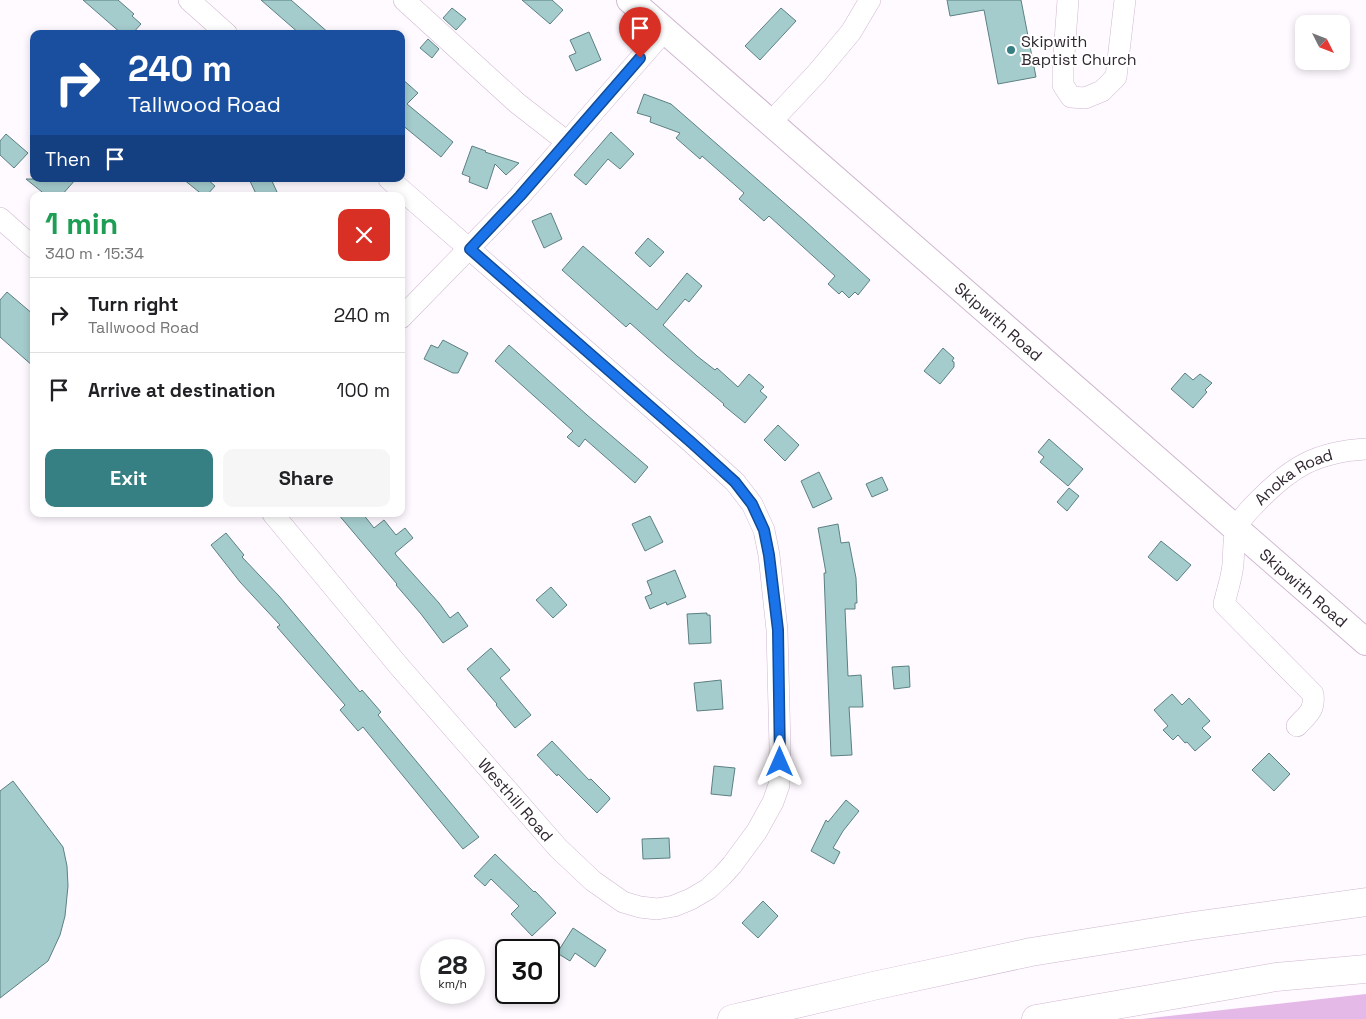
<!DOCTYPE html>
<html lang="en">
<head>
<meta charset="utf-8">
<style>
  :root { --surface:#fff; --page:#f6f6f6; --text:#202124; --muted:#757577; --line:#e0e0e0; --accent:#367f82 }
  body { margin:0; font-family:"Space Grotesk",sans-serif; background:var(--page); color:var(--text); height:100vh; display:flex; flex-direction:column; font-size:19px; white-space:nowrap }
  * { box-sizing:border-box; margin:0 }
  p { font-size:16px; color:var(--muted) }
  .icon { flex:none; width:28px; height:28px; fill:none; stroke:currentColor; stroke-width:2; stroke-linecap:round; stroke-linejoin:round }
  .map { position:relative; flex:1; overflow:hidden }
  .side { position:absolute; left:30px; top:192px; width:375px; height:325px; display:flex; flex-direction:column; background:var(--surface); border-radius:10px; box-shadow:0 2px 8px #0003 }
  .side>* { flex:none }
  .banner { position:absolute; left:30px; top:30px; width:375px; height:152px; border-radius:10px; box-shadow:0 2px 8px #0003; background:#1a4fa0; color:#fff; overflow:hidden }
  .needle { width:32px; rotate:132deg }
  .controls { position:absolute; left:1295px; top:15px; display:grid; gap:10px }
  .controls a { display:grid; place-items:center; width:55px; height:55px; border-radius:10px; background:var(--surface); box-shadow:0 2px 8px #0003; font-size:25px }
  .speed { position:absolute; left:420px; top:939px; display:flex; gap:10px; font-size:25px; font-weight:700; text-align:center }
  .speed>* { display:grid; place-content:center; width:65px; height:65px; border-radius:50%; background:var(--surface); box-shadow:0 2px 8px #0003; line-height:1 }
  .speed small { font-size:12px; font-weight:400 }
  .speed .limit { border:2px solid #111; border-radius:8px; background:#fff; color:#111 }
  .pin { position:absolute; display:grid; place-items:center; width:42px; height:42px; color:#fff; margin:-51px -21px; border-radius:50% 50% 50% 0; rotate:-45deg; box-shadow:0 0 5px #0007 }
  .pin .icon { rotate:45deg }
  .me { position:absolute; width:55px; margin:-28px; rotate:0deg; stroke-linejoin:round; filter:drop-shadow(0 0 4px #0008) }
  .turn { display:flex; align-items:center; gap:18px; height:105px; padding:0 15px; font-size:22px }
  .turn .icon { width:65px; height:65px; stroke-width:2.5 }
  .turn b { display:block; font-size:35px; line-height:42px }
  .then { display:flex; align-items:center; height:48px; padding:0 15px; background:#0003; gap:10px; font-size:19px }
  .round { display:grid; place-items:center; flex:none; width:52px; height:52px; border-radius:10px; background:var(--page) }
  .headline { display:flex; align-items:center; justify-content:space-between; height:85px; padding:0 15px }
  h1 { font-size:30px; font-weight:700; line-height:38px; color:#1e9e55 }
  .button { display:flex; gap:10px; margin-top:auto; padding:10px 15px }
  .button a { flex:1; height:58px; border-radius:10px; background:var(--accent); color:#fff; font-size:20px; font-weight:700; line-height:58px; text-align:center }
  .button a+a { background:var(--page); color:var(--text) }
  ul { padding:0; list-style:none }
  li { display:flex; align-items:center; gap:15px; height:75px; padding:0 15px; border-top:1px solid var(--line) }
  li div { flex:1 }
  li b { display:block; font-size:19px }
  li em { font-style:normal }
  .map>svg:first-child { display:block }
  .green { fill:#e5b9e7 }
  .building { fill:#a5cccd; stroke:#5b8082 }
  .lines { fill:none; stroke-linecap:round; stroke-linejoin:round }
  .minor-casing { stroke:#cfb8d0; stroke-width:22 }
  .major-casing { stroke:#cfb8d0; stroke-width:28 }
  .highway-casing { stroke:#cfb8d0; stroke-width:29 }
  .minor { stroke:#fff; stroke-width:21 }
  .major { stroke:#fff; stroke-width:26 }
  .highway { stroke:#fff; stroke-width:28 }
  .route-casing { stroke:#114b97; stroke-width:12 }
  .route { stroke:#1a73e8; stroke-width:9 }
  .poi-dot { fill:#367f82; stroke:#fff; stroke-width:2 }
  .labels { text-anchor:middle; stroke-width:4; stroke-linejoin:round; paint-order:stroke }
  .poi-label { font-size:16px; fill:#302730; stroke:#fff; text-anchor:start }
  .street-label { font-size:16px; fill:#302730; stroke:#fff }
</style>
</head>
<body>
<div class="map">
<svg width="1366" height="1019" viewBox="0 0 1366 1019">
  <rect width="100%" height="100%" fill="#fffaff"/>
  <path class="green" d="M1366,994v25h-224z"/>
  <g class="building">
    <path d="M83,0h35l16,14 -2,2 9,8 -9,10h-10z"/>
    <path d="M261,0h30l39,34h-30z"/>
    <path d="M522,0h30l11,10 -13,14z"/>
    <path d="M947,0h74l15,77 -38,7 -14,-74 -34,6z"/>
    <path d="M452,8l14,11 -10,11 -13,-12z"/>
    <path d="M781,8l15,13 -36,39 -15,-14z"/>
    <path d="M589,32l12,28 -25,11 -7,-15 7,-3 -6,-13z"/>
    <path d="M428,39l11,10 -7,9 -12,-10z"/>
    <path d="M401,78l17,15 -11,11 46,38 -12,15 -40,-33z"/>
    <path d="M644,94l27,10 134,117 65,59 -12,15 -3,-3 -6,6 -7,-7 -3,3 -11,-10 7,-8 -66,-60 -5,5 -25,-22 5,-6 -42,-37 -2,3 -24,-21 4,-5 -30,-11 1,-5 -14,-4z"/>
    <path d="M611,132l23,22 -14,15 -12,-10 -22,26 -12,-10z"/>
    <path d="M6,134l22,19 -14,15 -14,-13v-14z"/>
    <path d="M472,146l14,5 -1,1 34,11 -13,12 -11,-11 -8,25 -18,-7 1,-5 -8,-3z"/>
    <path d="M26,179h50l-15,17h-14z"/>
    <path d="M183,179h24l8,7 -9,10h-2z"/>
    <path d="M249,179h22l6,13 -10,4h-10z"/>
    <path d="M551,213l11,26 -18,9 -12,-27z"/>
    <path d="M648,238l16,14 -14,15 -15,-14z"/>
    <path d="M583,246l74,64 30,-37 15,13 -13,16 -4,-3 -22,26 34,31 18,14 2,-2 21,19 11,-13 15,13 -4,4 7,6 -22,26 -22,-18 1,-1 -58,-49 -36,-32 -4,4 -64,-57z"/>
    <path d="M7,292l27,23v52l-34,-30v-37z"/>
    <path d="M443,340l25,13 -10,20h-5l-29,-14 7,-14 7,3z"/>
    <path d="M509,345l78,70 61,52 -13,16 -50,-44 -6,8 -12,-10 6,-6 -78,-70z"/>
    <path d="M943,348l11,10 -2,3 2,1v5l-14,17 -16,-13z"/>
    <path d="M1185,373l8,7 7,-6 12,9 -7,7 2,2 -14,16 -22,-19z"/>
    <path d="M778,425l21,20 -14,16 -21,-21z"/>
    <path d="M1049,439l34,30 -15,17 -28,-24 4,-5 -6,-5z"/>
    <path d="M819,472l13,27 -19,9 -12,-27z"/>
    <path d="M882,477l6,13 -16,7 -6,-13z"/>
    <path d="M1069,488l10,8 -12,15 -10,-9z"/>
    <path d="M338,514h25l11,14 10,-8 12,15 9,-7 8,10 -18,15 1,2 43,48 11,15 8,-6 10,14 -25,17 -22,-29 -25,-29 1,-1z"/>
    <path d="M650,516l13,26 -18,9 -13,-27z"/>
    <path d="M838,524l3,19 8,-1 7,36 1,25h-2v6h-10l3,67 13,-1 2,32h-14l3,48 -21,1 -7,-183h2l-8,-45z"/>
    <path d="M226,533l18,22 -2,2 37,39 81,96 2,-2 19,22 -3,3 101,122 -16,12 -100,-122 -5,4 -18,-21 5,-5 -68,-78 3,-2 -40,-43 -29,-37z"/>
    <path d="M1161,541l30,24 -14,16 -29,-24z"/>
    <path d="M675,570l11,27 -19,8 -1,-3 -16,7 -5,-12 7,-3 -5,-13z"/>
    <path d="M551,587l16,18 -14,13 -17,-18z"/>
    <path d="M707,613v2h3l1,28 -22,1 -2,-30z"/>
    <path d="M491,648l19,22 -10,8 31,37 -16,13 -19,-23 1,-1 -30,-35z"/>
    <path d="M909,666l1,21 -16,2 -2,-22z"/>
    <path d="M721,680l2,29 -26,2 -3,-28z"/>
    <path d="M1172,694l10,11 7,-7 21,23 -8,7 9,9 -16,14 -8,-9 -2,1 -7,-8 -5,5 -10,-10 5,-4 -14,-16z"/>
    <path d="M552,741l37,39 2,-1 18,18 1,2 -13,14 -39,-39 -1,2 -20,-21z"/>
    <path d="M1269,753l21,21 -16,17 -22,-21z"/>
    <path d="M714,766l21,2 -4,28 -20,-2z"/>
    <path d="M13,781l50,66 4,19 1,20 -3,30 -5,19 -12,26 -48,37v-207z"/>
    <path d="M846,800l13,11 -16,20 -10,17 7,4 -6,12 -23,-13 15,-31 2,2z"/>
    <path d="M669,838l1,20 -27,1 -1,-20z"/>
    <path d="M495,854l39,38 1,-1 21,22 -24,23 -21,-22 8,-8 -28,-27 -6,7 -11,-10z"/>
    <path d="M763,901l15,15 -20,22 -16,-15z"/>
    <path d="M573,928l33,22 -11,17 -20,-14 -5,8 -13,-8z"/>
  </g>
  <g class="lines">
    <defs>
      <g id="minor">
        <path d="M189,0l38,34"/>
        <path d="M404,0l113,103 50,39"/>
        <path d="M1068,0l-5,68v17l8,12 14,1 17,-7 14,-14 9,-77"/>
        <path d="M770,123l46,-49 35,-42 19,-32"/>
        <path d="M0,218l34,30"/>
        <path d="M401,318l119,-122 145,-166"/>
        <path id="s1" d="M273,514l125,151 160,183 35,33 30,21 17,5 17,2 17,-3 17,-7 17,-10 14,-13 10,-11 25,-34 16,-29 6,-17v-9l1,-28 -3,-118 -8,-75 -5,-25 -12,-26 -17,-22 -43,-39 -303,-264"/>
        <path id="s2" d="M1297,726c11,-12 18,-15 16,-32l-89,-90c3,-13 8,-27 9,-40 1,-11 0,-24 3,-34 2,-8 15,-22 21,-28 34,-35 59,-50 109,-53"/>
      </g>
      <g id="major">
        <path id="s3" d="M630,0l736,642"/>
      </g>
      <g id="highway">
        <path d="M732,1019l141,-33 158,-34 162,-26 173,-24"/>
        <path d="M1036,1019l240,-42 90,-8"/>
      </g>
    </defs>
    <use href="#minor" class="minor-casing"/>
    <use href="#major" class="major-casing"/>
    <use href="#highway" class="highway-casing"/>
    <use href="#minor" class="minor"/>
    <use href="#major" class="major"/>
    <use href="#highway" class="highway"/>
  </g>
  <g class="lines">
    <defs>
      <path id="route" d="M640,58l-120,138 -50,53 222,194 43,39 17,22 12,26 5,25 9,75 2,132"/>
    </defs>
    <use href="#route" class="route-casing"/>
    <use href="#route" class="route"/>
  </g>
  <circle class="poi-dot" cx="1011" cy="50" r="5"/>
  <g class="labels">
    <g class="poi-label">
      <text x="1021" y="47">Skipwith<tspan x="1021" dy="18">Baptist Church</tspan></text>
    </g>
    <g class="street-label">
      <text dy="6" stroke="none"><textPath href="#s3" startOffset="489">Skipwith Road</textPath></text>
      <text dy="6" stroke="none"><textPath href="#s2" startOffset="320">Anoka Road</textPath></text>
      <text dy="6" stroke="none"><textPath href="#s3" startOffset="894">Skipwith Road</textPath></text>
      <text dy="6" stroke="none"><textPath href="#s1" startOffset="375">Westhill Road</textPath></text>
    </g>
  </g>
</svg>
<div class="controls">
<a><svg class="needle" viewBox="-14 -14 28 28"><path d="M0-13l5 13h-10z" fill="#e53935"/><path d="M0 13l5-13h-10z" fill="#757577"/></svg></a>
</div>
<div class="speed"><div>28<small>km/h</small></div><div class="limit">30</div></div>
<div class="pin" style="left:640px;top:58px;background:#d93025"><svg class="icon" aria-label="arrive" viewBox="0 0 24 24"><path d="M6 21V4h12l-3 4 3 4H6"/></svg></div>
<svg class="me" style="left:780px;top:762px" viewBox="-20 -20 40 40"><path d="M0-17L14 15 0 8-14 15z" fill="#1a73e8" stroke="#fff" stroke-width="4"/></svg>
<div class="banner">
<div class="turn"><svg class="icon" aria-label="right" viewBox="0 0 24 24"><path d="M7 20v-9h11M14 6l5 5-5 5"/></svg><div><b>240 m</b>Tallwood Road</div></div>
<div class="then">Then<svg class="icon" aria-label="arrive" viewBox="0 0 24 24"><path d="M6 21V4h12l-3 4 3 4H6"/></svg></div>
</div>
<section class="side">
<div class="headline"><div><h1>1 min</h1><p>340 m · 15:34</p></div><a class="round" style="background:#d93025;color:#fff"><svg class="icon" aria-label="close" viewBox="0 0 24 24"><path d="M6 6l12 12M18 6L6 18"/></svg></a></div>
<ul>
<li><svg class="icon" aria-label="right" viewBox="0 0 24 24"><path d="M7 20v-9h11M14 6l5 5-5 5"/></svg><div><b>Turn right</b><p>Tallwood Road</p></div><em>240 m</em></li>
<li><svg class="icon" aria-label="arrive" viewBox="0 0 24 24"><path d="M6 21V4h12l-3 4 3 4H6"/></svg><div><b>Arrive at destination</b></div><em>100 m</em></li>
</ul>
<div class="button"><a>Exit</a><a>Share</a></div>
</section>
</div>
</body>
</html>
